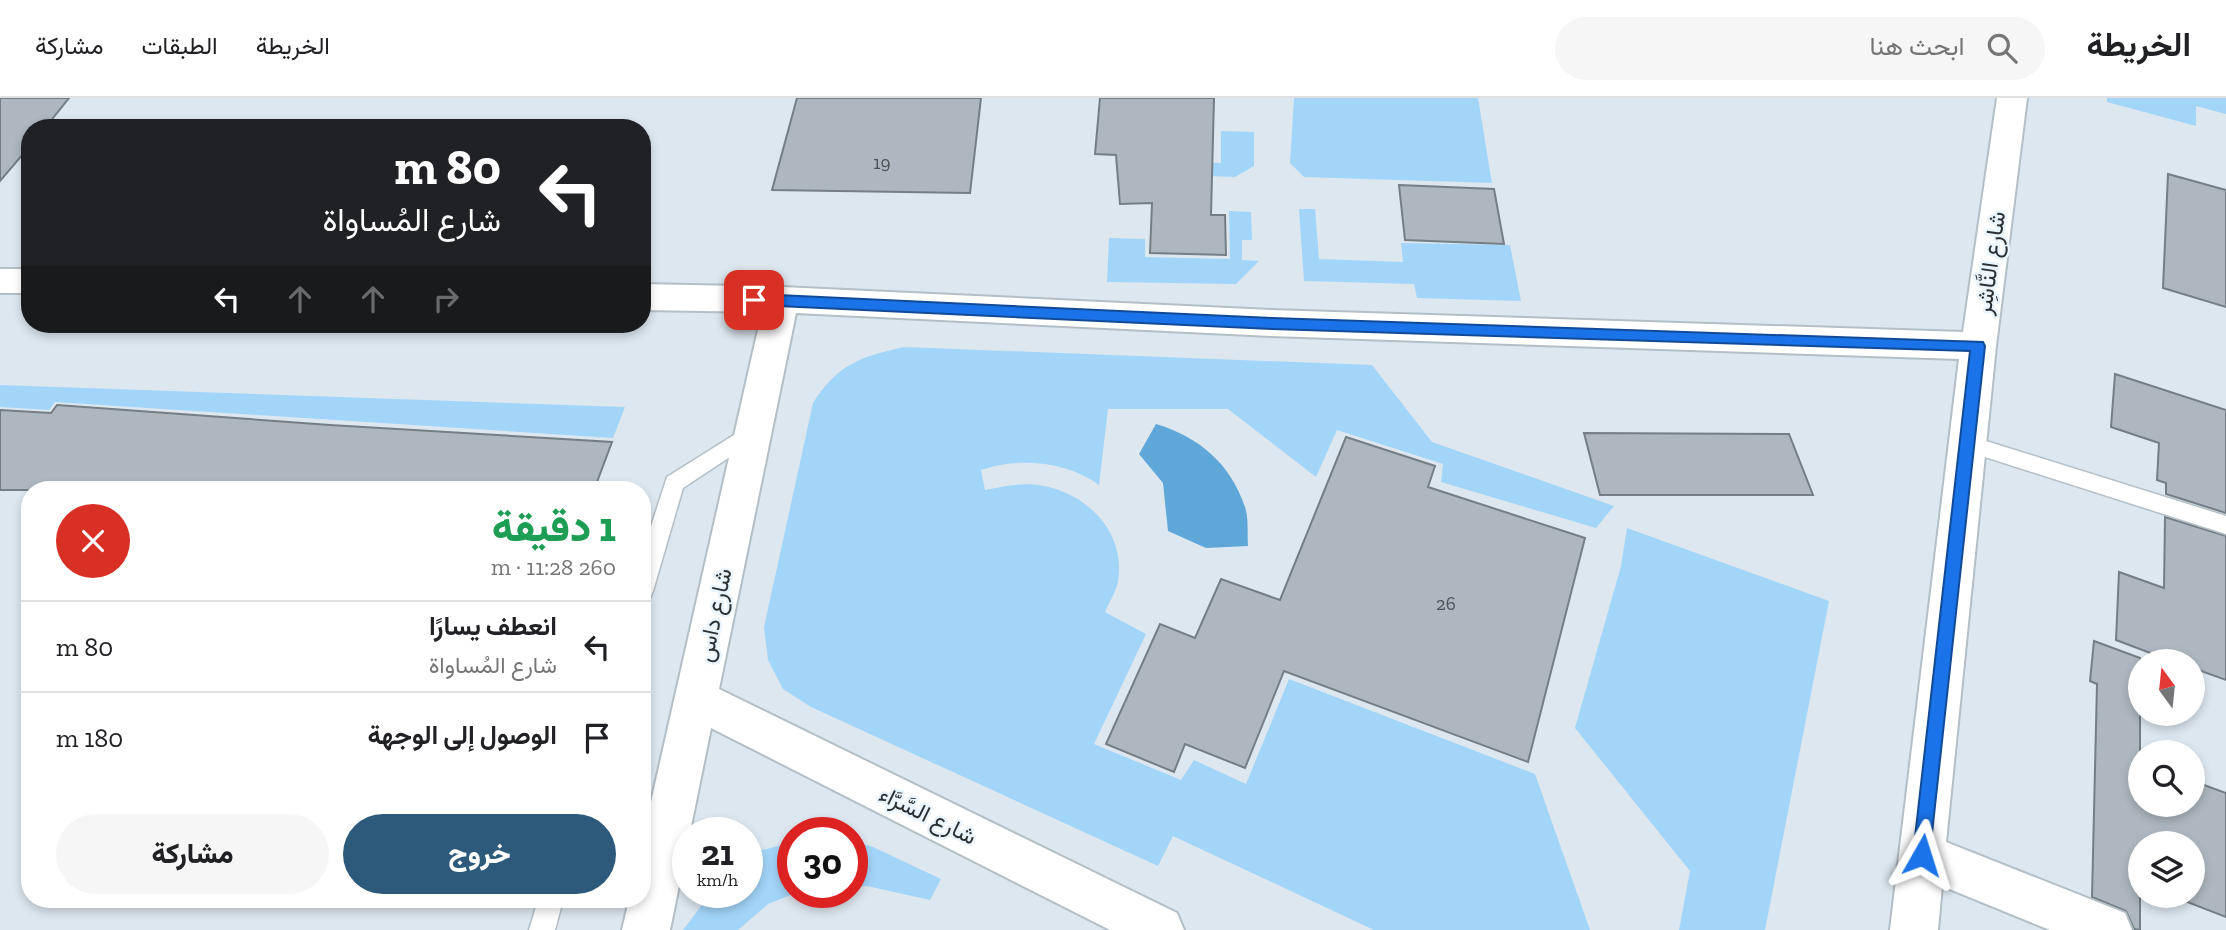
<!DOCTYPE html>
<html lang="ar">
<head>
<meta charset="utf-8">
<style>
  :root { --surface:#fff; --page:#f6f6f6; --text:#202124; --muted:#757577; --line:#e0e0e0; --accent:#2d5a7a }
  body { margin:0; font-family:"Zilla Slab",Vazirmatn,serif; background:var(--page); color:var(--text); direction:rtl; height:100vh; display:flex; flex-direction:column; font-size:26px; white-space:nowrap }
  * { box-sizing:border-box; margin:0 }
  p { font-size:23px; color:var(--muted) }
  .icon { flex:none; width:38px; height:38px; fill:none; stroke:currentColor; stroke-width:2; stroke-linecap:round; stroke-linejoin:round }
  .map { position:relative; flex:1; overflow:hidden; direction:ltr }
  .drawer { position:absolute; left:21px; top:383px; width:630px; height:427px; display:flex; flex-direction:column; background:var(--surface); border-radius:28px; box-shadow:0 4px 10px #0003; direction:rtl }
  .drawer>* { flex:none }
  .guide { position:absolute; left:21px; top:21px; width:630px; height:214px; border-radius:28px; box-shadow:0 4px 10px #0003; direction:rtl; background:#202124; color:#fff; overflow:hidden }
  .needle { width:46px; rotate:345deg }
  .buttons { position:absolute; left:2128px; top:551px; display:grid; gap:14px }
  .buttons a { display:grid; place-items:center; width:77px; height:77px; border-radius:50%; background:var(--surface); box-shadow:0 4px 10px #0003; font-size:35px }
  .speed { position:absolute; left:672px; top:719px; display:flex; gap:14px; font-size:35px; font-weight:700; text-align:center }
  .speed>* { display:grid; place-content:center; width:91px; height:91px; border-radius:50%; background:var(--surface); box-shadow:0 4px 10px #0003; line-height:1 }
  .speed small { font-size:18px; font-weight:400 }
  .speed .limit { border:10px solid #d22; background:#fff; color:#111 }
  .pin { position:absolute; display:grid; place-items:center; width:60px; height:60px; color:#fff; margin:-30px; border-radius:14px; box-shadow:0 4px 10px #0006 }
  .me { position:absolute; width:77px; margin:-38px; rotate:6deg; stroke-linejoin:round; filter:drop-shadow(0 0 5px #0008) }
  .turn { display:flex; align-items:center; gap:24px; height:147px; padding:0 35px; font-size:32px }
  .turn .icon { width:91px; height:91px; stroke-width:2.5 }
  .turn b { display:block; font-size:49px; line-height:60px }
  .lanes { display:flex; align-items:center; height:66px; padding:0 35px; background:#0003; justify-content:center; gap:35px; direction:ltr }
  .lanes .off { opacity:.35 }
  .round { display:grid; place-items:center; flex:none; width:74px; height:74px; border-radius:37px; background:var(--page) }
  .headline { display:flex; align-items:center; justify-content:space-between; height:119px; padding:0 35px }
  h1 { font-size:42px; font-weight:800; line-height:52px; color:#1e9e55 }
  .primary-button { display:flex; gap:14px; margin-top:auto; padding:14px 35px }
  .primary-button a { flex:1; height:80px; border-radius:42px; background:var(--accent); color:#fff; font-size:28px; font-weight:800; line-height:80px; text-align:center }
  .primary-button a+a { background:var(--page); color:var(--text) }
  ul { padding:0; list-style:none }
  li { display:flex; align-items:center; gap:21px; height:91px; padding:0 35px; border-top:2px solid var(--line) }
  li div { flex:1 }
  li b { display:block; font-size:26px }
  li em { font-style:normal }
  header { display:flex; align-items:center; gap:42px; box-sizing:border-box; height:98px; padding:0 35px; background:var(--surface); border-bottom:2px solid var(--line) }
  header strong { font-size:33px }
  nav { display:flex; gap:38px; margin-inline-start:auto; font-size:24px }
  .search { width:490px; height:63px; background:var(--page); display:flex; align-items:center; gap:18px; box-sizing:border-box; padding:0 24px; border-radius:38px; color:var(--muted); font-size:26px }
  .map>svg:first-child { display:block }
  .green { fill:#a3d5f9 }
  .water { fill:#5fa7d9 }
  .building { fill:#aeb7bf; stroke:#757e85; stroke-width:2 }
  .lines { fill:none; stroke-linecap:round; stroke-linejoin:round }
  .lane-casing { stroke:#b4bec5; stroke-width:3 }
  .street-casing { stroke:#b4bec5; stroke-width:4 }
  .lane { fill:#fff; fill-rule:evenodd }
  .street { fill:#fff; fill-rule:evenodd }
  .route { fill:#1a73e8; stroke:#114b97; stroke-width:2 }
  .labels { text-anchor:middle; stroke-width:5; stroke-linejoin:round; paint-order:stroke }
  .number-label { font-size:19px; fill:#4c5155 }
  .street-label { font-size:23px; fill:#2b2f32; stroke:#eaf4fc }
</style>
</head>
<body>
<header>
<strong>الخريطة</strong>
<div class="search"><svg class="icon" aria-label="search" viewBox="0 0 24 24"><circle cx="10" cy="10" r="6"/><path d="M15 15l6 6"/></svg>ابحث هنا</div>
<nav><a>الخريطة</a><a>الطبقات</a><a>مشاركة</a></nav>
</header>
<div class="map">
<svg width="2226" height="832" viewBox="0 0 2226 832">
  <rect width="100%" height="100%" fill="#dde7ef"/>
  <g class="green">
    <path d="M1294,0h184l14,85 -188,-6 -14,-14z"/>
    <path d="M2107,0h119v16l-30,-8v20l-89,-24z"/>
    <path d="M1221,33l33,1v34l-19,11 -84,-3 -25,-14 95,3z"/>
    <path d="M1299,111h16l4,50 84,3 -2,-19 109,2 11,56 -104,-3 -3,-14 -110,-3z"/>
    <path d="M1229,113l22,1 1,28h-10v20l17,1 -23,23 -129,-2 2,-44 36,1v18l85,2z"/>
    <path d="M904,249l468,18 60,77 182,64 -18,22 -155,-46 2,-18 -106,-34 -21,47 -88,-68h-120l-9,76c-32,-24 -82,-28 -118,-15l4,20c19,-4 39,-8 59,-4 45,9 82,47 74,96 -2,10 -9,20 -13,30l41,22 -52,110 87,36 13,-20 52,24 43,-105 246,95 55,156h-216l-201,-94 -15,30 -347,-159 -28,-18 -15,-29 -4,-33 49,-224c25,-39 47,-46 91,-56z"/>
    <path d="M0,287l625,22 -12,31 -558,-36 -6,8 -49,-3z"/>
    <path d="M1627,430l202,73 -64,329h-86l11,-59 -115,-143 46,-162z"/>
    <path d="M852,743l21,6 68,32 -11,21 -63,-14 -15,1z"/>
    <path d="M793,744v50l3,1 -28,11 -30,26h-55l28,-37 36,-1v-32l12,-9z"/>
  </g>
  <path class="water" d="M1156,326c43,13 74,39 89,83 4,12 2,27 3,39l-42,2 -38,-17 -5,-48 -24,-29z"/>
  <g class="building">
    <path d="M0,0h69l-24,30h-15v18l-30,35z"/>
    <path d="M797,0h184l-11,95 -198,-3z"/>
    <path d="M1100,0h114l-3,117h14l1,40 -76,-2 2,-50 -32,1 -4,-49 -21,-1z"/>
    <path d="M2168,76l58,16v117l-63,-19z"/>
    <path d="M1399,87l95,4 10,55 -99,-4z"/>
    <path d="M2115,276l111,36v103l-60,-19v-11l-9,-3 2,-37 -48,-16z"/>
    <path d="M57,307l273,20 282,17 -18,48h-594v-80l51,3z"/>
    <path d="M1584,335l205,1 24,61h-213z"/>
    <path d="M1346,339l89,29 -7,21 157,51 -57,224 -244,-91 -39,97 -60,-24 -11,28 -68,-28 54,-120 35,14 26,-59 59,21z"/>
    <path d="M2165,419l61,19v144l-33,-12v-6h-19l-58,-22 3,-68 45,16z"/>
    <path d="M2094,543l46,17v147h53v-24l33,12v124l-54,-21h21v-52h-53v86l-6,-1 -8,-18 -34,-14 5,-213 -7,-3z"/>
  </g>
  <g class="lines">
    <defs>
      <g id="lane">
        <path d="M753,325l7,2 3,6 -3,6 -77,51 -30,103 -3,7 -8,2v-46l25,-77z"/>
        <path d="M1967,337l259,81v18l-266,-85 -3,-6 3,-6z"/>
        <path d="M538,802h25l-8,30h-26z"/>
      </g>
      <g id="street">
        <path d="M1997,0h30l-31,248 -50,496 179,71 7,17h-82l-108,-44 -4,44h-48l69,-571 -688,-23 -475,-23 -77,376 458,224 7,17h-74l-399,-202 -41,202h-48l7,-30h13v-58l120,-530 -120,-2v-26l140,3 489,23 692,22z"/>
        <rect x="0" y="171" width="30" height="24"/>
      </g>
    </defs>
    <use href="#lane" class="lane-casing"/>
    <use href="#street" class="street-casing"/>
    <use href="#lane" class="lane"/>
    <use href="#street" class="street"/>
  </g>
  <path class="route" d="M754,196l518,24 711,24 2,4 -56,515 -7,3 -7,-3 -2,-6 57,-504 -698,-22 -518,-24 -7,-5z"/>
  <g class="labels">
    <g class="number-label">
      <text x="882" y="71">19</text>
      <text x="1446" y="512">26</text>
    </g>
    <g class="street-label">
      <text transform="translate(1990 165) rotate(-82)" y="8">شارع النَّاشِر</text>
      <text transform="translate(714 517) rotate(-78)" y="8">شارع داس</text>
      <text transform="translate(928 717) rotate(26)" y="8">شارع السَّرَّاء</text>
    </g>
  </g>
</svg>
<div class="buttons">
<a><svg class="needle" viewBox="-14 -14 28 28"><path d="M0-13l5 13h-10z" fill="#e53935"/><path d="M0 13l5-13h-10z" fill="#757577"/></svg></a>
<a><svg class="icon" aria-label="search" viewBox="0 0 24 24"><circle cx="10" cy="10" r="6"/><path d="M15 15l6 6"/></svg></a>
<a><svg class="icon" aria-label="layers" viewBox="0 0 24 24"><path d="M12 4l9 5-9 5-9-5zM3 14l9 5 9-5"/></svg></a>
</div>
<div class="speed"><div>21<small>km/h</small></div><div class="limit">30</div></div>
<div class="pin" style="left:754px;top:202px;background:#d93025"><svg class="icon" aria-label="arrive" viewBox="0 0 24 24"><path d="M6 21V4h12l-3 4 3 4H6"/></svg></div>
<svg class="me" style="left:1922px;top:757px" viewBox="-20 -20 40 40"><path d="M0-17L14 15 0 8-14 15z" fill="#1a73e8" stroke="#fff" stroke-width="4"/></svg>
<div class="guide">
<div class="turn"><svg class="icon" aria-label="left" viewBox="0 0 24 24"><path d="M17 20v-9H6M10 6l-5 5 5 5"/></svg><div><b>80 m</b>شارع المُساواة</div></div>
<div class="lanes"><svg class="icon" aria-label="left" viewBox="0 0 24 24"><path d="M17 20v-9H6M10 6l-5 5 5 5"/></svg><svg class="icon off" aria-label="ahead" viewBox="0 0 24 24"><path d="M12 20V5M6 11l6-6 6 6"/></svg><svg class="icon off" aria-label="ahead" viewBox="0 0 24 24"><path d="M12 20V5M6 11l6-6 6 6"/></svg><svg class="icon off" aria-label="right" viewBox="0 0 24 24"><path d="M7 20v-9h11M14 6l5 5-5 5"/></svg></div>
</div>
<section class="drawer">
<div class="headline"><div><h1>1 دقيقة</h1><p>260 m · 11:28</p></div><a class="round" style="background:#d93025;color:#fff"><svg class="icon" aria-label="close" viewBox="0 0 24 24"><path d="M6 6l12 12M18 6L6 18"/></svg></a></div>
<ul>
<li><svg class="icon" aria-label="left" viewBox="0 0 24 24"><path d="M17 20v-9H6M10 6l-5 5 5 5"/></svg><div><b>انعطف يسارًا</b><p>شارع المُساواة</p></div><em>80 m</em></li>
<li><svg class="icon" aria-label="arrive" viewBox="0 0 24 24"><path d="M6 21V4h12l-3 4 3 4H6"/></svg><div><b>الوصول إلى الوجهة</b></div><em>180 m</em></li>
</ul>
<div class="primary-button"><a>خروج</a><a>مشاركة</a></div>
</section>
</div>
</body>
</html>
